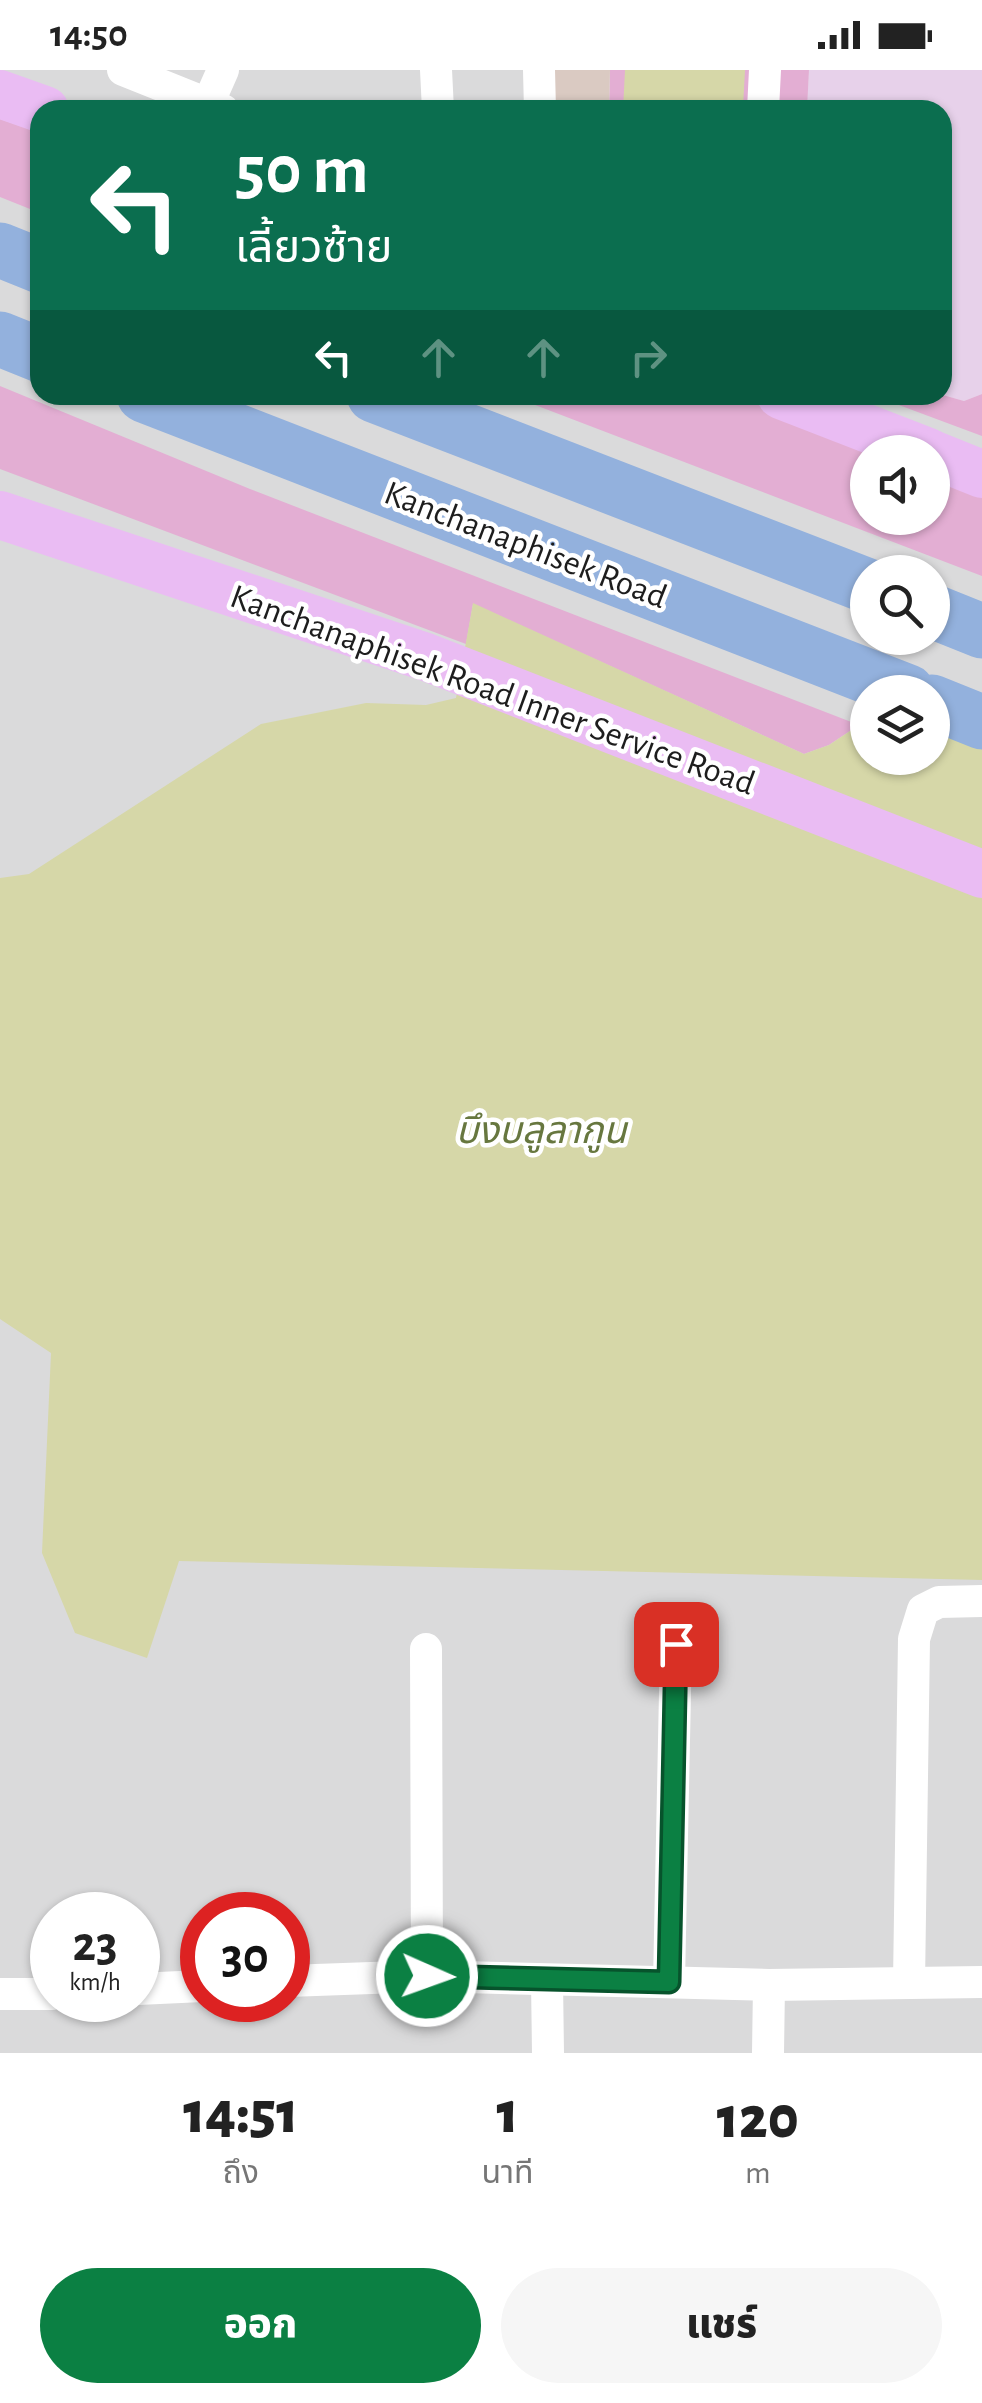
<!DOCTYPE html>
<html lang="th">
<head>
<meta charset="utf-8">
<style>
  :root { --surface:#fff; --page:#f6f6f6; --text:#222; --muted:#767676; --accent:#0b8043 }
  body { margin:0; font-family:"Alegreya Sans","Noto Sans Thai",sans-serif; background:var(--page); color:var(--text); height:100vh; display:flex; flex-direction:column; font-size:38px; white-space:nowrap }
  * { box-sizing:border-box; margin:0 }
  p { font-size:32px; color:var(--muted) }
  .icon { flex:none; width:55px; height:55px; fill:none; stroke:currentColor; stroke-width:2; stroke-linecap:round; stroke-linejoin:round }
  .map { position:relative; height:1983px; overflow:hidden }
  .panel { display:flex; flex-direction:column; background:var(--surface); flex:1 }
  .panel>* { flex:none }
  .banner { position:absolute; left:30px; top:30px; width:922px; height:305px; border-radius:30px; box-shadow:0 2px 8px #0004; background:#0b6e4f; color:#fff; overflow:hidden }
  .fabs { position:absolute; left:850px; top:365px; display:grid; gap:20px }
  .fabs a { display:grid; place-items:center; width:100px; height:100px; border-radius:50%; background:var(--surface); box-shadow:0 2px 8px #0004; font-size:50px }
  .speed { position:absolute; left:30px; top:1822px; display:flex; gap:20px; font-size:50px; font-weight:700; text-align:center }
  .speed>* { display:grid; place-content:center; width:130px; height:130px; border-radius:50%; background:var(--surface); box-shadow:0 2px 8px #0004; line-height:1 }
  .speed small { font-size:25px; font-weight:400 }
  .speed .limit { border:15px solid #d22; background:#fff; color:#111 }
  .pin { position:absolute; display:grid; place-items:center; width:85px; height:85px; color:#fff; margin:-42px; border-radius:20px; box-shadow:0 5px 15px #0006 }
  .me { position:absolute; width:110px; margin:-55px; rotate:92deg; stroke-linejoin:round; filter:drop-shadow(0 0 8px #0008) }
  .turn { display:flex; align-items:center; gap:35px; height:210px; padding:0 40px; font-size:45px }
  .turn .icon { width:130px; height:130px; stroke-width:2.5 }
  .turn b { display:block; font-size:70px; line-height:85px }
  .lanes { display:flex; align-items:center; height:95px; padding:0 40px; background:#0003; justify-content:center; gap:50px; direction:ltr }
  .lanes .off { opacity:.35 }
  .eta { display:flex; justify-content:space-evenly; align-items:center; height:170px; text-align:center }
  .eta b { font-size:60px; font-weight:800; line-height:70px }
  .cta { display:flex; gap:20px; margin-top:auto; padding:20px 40px }
  .cta a { flex:1; height:115px; border-radius:60px; background:var(--accent); color:#fff; font-size:40px; font-weight:800; line-height:115px; text-align:center }
  .cta a+a { background:var(--page); color:var(--text) }
  .status { display:flex; justify-content:space-between; align-items:center; height:70px; padding:0 50px; background:var(--surface); direction:ltr }
  .status svg { height:28px; fill:currentColor }
  .map>svg:first-child { display:block }
  .residential { fill:#dadadb; fill-rule:evenodd }
  .farmland { fill:#e7d1ea }
  .grass { fill:#e3aed3 }
  .wetland { fill:#dacac2 }
  .water { fill:#d6d7a8 }
  .lines { fill:none; stroke-linecap:round; stroke-linejoin:round }
  .street { stroke:#fff; stroke-width:32 }
  .secondary { stroke:#eabcf3; stroke-width:48 }
  .highway { stroke:#93b1dd; stroke-width:55 }
  .route-casing { stroke:#07532c; stroke-width:25 }
  .route { stroke:#0b8043; stroke-width:18 }
  .labels { text-anchor:middle; stroke-width:9; stroke-linejoin:round; paint-order:stroke }
  .street-label { font-size:35px; fill:#1d1d1d; stroke:#fff }
  .water-label { font-size:38px; font-style:italic; fill:#67773f; stroke:#fff }
</style>
</head>
<body>
<div class="status"><b>14:50</b><svg viewBox="0 0 49 12"><path d="M0 12V9h3v3zM5 12V6h3v6zM10 12V3h3v9zM15 12V0h3v12zM26 1h20v11H26zM47 4h2v5h-2z"/></svg></div>
<div class="map">
<svg width="982" height="1983" viewBox="0 0 982 1983">
  <rect width="100%" height="100%" fill="#e8e4ed"/>
  <path class="residential" d="M0,0h529v40h-489v285h854l88,35v1623h-982zM868,382h64v66h-64zM868,502h64v66h-64zM868,622h64v66h-64zM52,1845h86v85h-86zM202,1845h86v85h-86z"/>
  <path class="farmland" d="M809,0h173v324l-18,7 -21,-6 -1,-285h-135z"/>
  <g class="grass">
    <path d="M610,0h199l-2,40h-198z"/>
    <path d="M0,49l40,14v80l-40,-16z"/>
    <path d="M0,316l250,103 609,236 -30,20 -25,9 -331,-150 -7,40 -466,-175z"/>
    <path d="M982,324v42l-110,-41h71l21,6z"/>
    <path d="M509,325h224l146,57h-11v66h64l1,-45 49,20v83z"/>
  </g>
  <path class="wetland" d="M548,0h62l-1,40h-60z"/>
  <g class="water">
    <path d="M625,0h120l-2,37 -120,3z"/>
    <path d="M473,533l331,151 25,-9 30,-20h8l1,33h64l1,-36 49,-3v861l-803,-19 -32,97 -72,-25 -33,-80 9,-200 -51,-34v-441l29,-4 232,-150 105,-21 60,2 30,-7z"/>
  </g>
  <g class="lines">
    <g class="street">
      <path d="M123,0l100,40"/>
      <path d="M436,0l2,40"/>
      <path d="M539,0l1,40"/>
      <path d="M208,34l15,-34"/>
      <path d="M763,40l2,-40"/>
      <path d="M426,1579l1,327"/>
      <path d="M288,1911l139,-5 342,9 213,-3"/>
      <path d="M547,1911l1,72"/>
      <path d="M669,1912l7,-338"/>
      <path d="M909,1913l5,-344 9,-29 16,-8 43,-1"/>
      <path d="M138,1919l64,-3"/>
      <path d="M0,1924h52"/>
      <path d="M768,1983l1,-68"/>
    </g>
    <g class="secondary">
      <path d="M0,24l45,16"/>
      <path d="M781,325l147,57"/>
      <path d="M932,384l50,20"/>
      <path d="M0,445l426,142 556,217"/>
    </g>
    <g class="highway">
      <path d="M0,180l40,16"/>
      <path d="M0,269l40,16"/>
      <path d="M144,325l764,297"/>
      <path d="M374,325l494,191"/>
      <path d="M932,541l50,20"/>
      <path d="M932,632l50,20"/>
    </g>
  </g>
  <g class="lines">
    <defs>
      <path id="route" d="M427,1906l242,6 7,-338"/>
    </defs>
    <use href="#route" class="route-casing"/>
    <use href="#route" class="route"/>
  </g>
  <g class="labels">
    <g class="street-label">
      <text transform="translate(526 474) rotate(21)" y="12">Kanchanaphisek Road</text>
      <text transform="translate(493 619) rotate(20)" y="12">Kanchanaphisek Road Inner Service Road</text>
    </g>
    <g class="water-label">
      <text x="541" y="1073">บึงบลูลากูน</text>
    </g>
  </g>
</svg>
<div class="fabs">
<a><svg class="icon" aria-label="sound" viewBox="0 0 24 24"><path d="M4 9h4l5-4v14l-5-4H4zM17 9q2 3 0 6"/></svg></a>
<a><svg class="icon" aria-label="search" viewBox="0 0 24 24"><circle cx="10" cy="10" r="6"/><path d="M15 15l6 6"/></svg></a>
<a><svg class="icon" aria-label="layers" viewBox="0 0 24 24"><path d="M12 4l9 5-9 5-9-5zM3 14l9 5 9-5"/></svg></a>
</div>
<div class="speed"><div>23<small>km/h</small></div><div class="limit">30</div></div>
<div class="pin" style="left:676px;top:1574px;background:#d93025"><svg class="icon" aria-label="arrive" viewBox="0 0 24 24"><path d="M6 21V4h12l-3 4 3 4H6"/></svg></div>
<svg class="me" style="left:427px;top:1906px" viewBox="-20 -20 40 40"><circle r="17" fill="#0b8043" stroke="#fff" stroke-width="3"/><path d="M0-11L8 9 0 5-8 9z" fill="#fff"/></svg>
<div class="banner">
<div class="turn"><svg class="icon" aria-label="left" viewBox="0 0 24 24"><path d="M17 20v-9H6M10 6l-5 5 5 5"/></svg><div><b>50 m</b>เลี้ยวซ้าย</div></div>
<div class="lanes"><svg class="icon" aria-label="left" viewBox="0 0 24 24"><path d="M17 20v-9H6M10 6l-5 5 5 5"/></svg><svg class="icon off" aria-label="ahead" viewBox="0 0 24 24"><path d="M12 20V5M6 11l6-6 6 6"/></svg><svg class="icon off" aria-label="ahead" viewBox="0 0 24 24"><path d="M12 20V5M6 11l6-6 6 6"/></svg><svg class="icon off" aria-label="right" viewBox="0 0 24 24"><path d="M7 20v-9h11M14 6l5 5-5 5"/></svg></div>
</div>
</div>
<section class="panel">
<div class="eta">
<div><b>14:51</b><p>ถึง</p></div>
<div><b>1</b><p>นาที</p></div>
<div><b>120</b><p>m</p></div>
</div>
<div class="cta"><a>ออก</a><a>แชร์</a></div>
</section>
</body>
</html>
